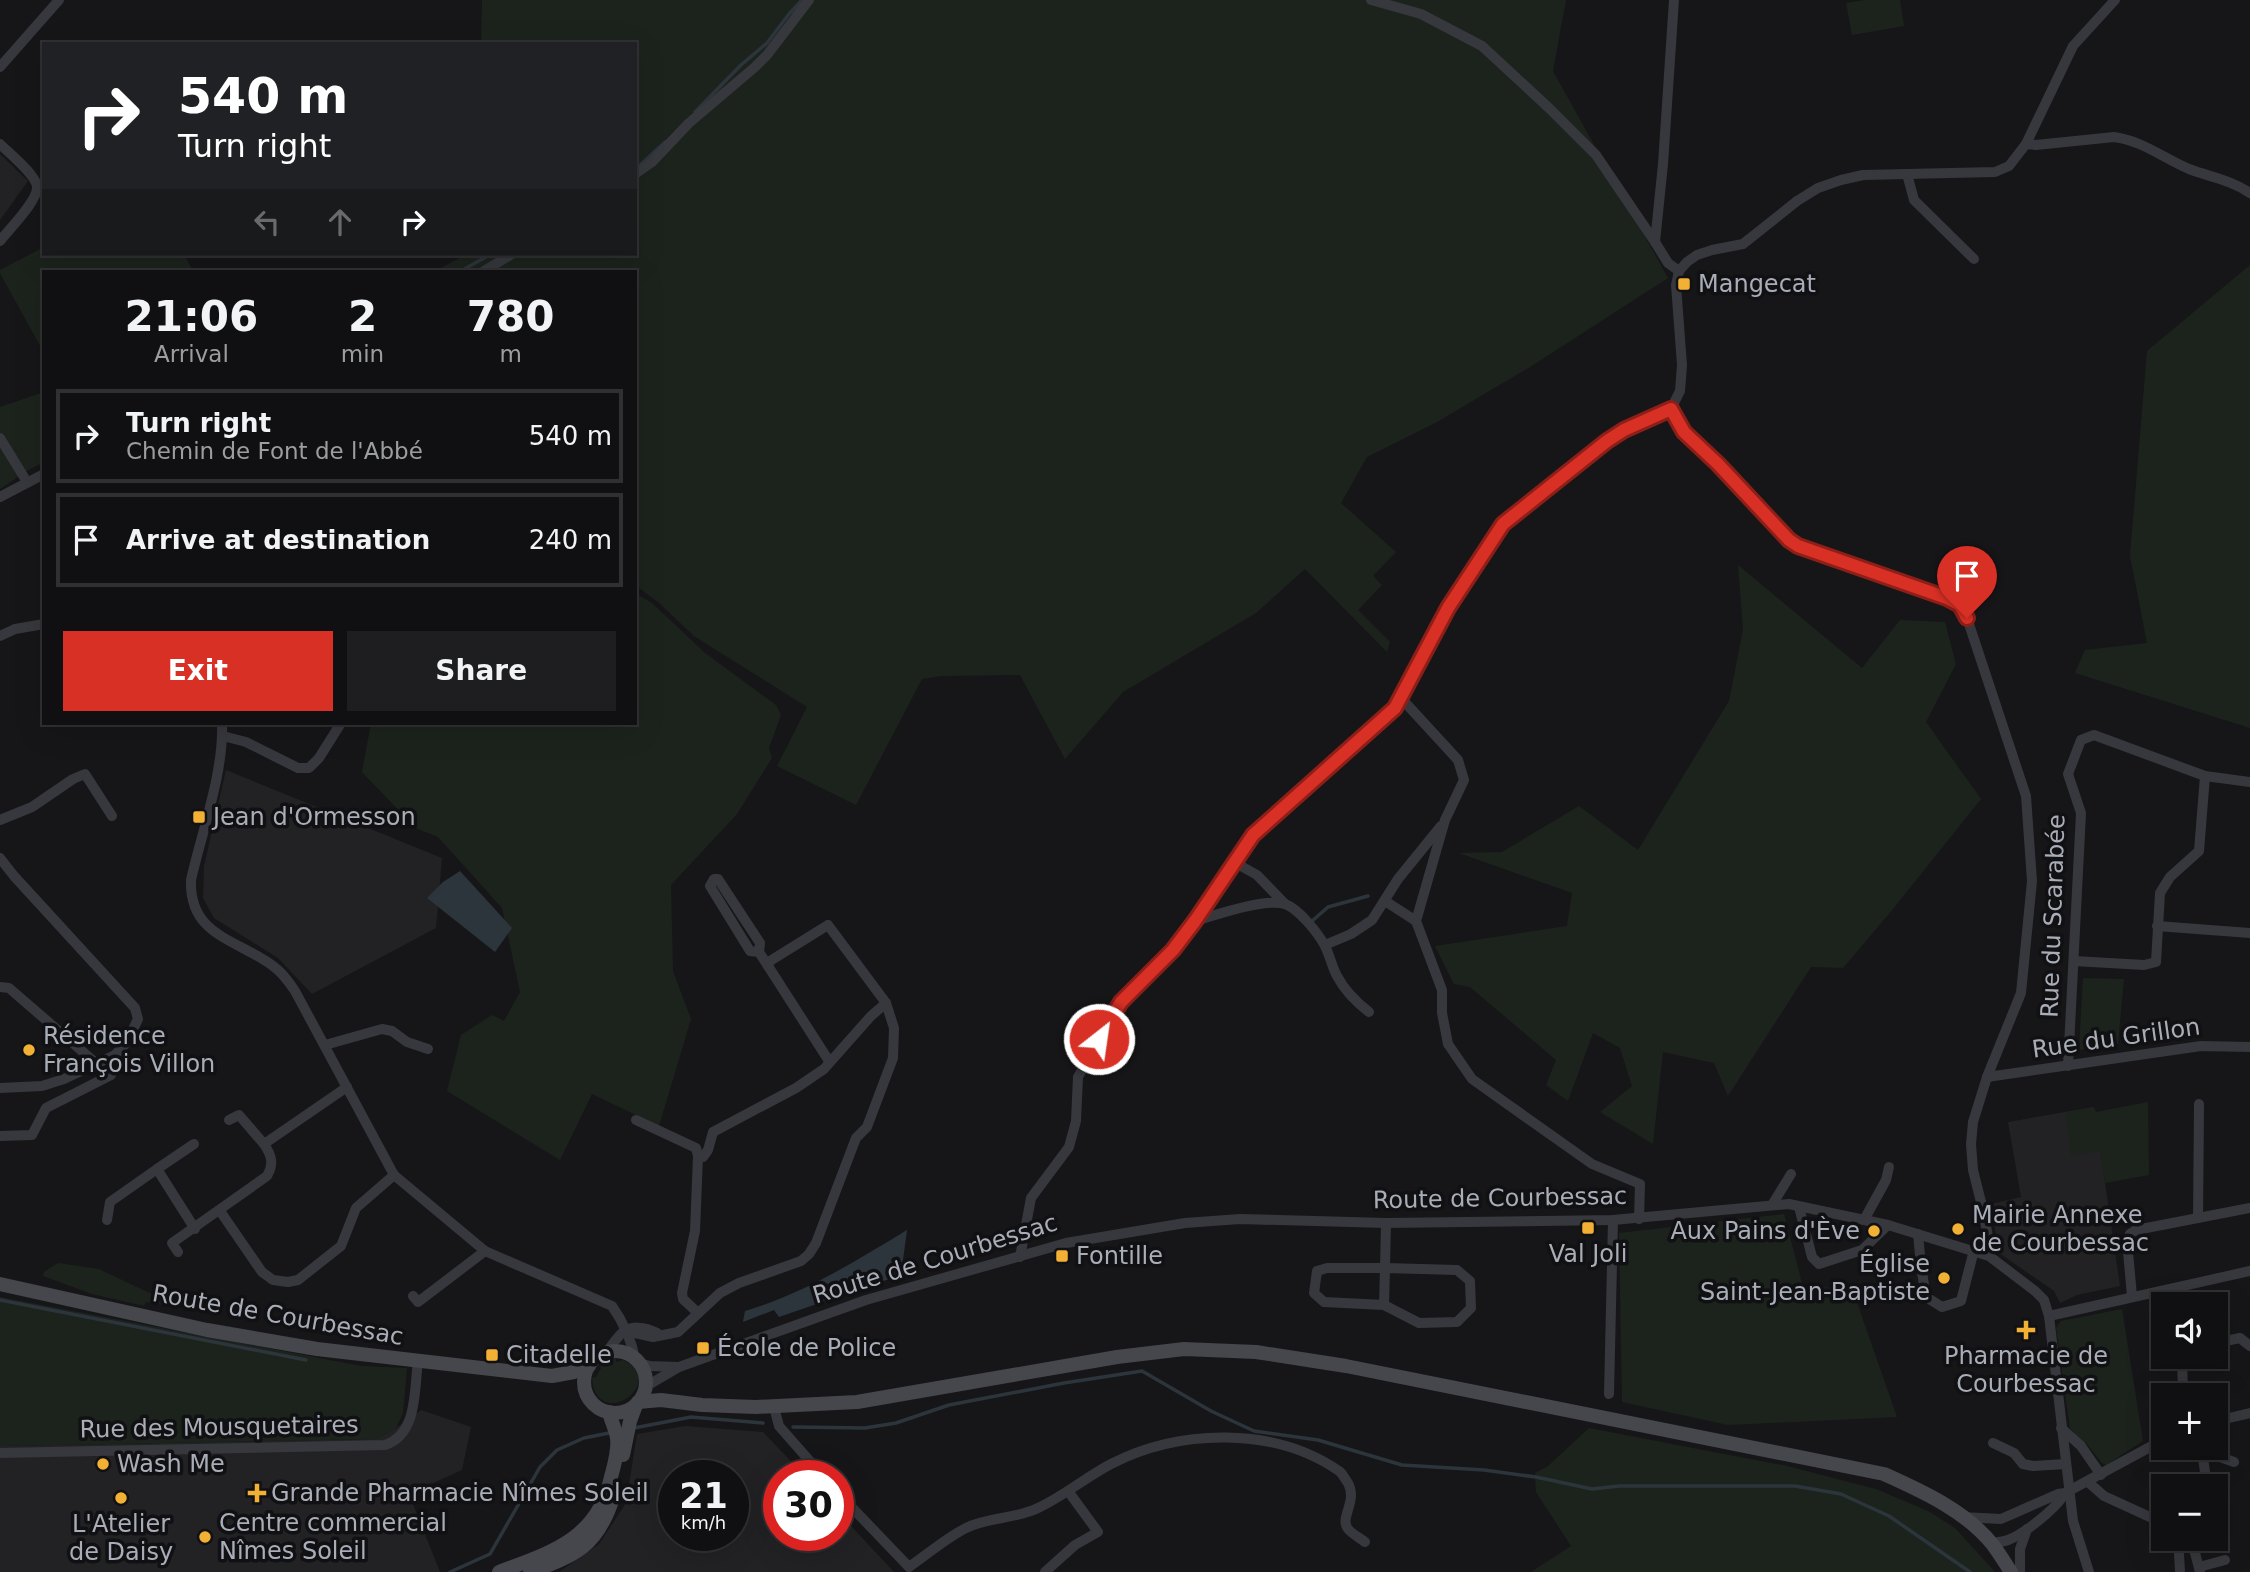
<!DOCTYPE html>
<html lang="en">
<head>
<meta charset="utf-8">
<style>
  :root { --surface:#101012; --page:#1e1e20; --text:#f1f3f6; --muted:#9c9d9f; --line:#303032; --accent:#d93025 }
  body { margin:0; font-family:"DejaVu Sans",sans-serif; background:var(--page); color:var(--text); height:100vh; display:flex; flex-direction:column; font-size:26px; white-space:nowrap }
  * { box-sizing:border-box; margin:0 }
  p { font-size:23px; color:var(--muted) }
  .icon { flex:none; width:38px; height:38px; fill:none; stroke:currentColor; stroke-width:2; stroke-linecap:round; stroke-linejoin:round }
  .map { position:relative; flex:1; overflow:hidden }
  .sheet { position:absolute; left:42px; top:270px; width:595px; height:455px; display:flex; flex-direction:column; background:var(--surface); border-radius:0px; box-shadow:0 7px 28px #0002,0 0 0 2px var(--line) }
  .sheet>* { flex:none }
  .guide { position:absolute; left:42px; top:42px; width:595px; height:214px; border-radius:0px; box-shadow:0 7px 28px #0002,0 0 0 2px var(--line); background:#202124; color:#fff; overflow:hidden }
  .buttons { position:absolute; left:2151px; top:1292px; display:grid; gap:14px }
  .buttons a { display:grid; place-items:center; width:77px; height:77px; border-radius:0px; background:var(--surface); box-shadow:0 7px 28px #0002,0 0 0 2px var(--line); font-size:35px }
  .speed { position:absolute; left:658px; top:1460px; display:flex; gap:14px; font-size:35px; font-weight:700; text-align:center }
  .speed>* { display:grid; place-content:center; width:91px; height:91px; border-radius:50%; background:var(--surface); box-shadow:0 7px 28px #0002,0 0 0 2px var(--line); line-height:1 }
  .speed small { font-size:18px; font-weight:400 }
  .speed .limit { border:10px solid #d22; background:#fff; color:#111 }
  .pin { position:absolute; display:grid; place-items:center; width:60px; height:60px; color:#fff; margin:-72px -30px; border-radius:50% 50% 50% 0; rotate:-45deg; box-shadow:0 0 7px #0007 }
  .pin .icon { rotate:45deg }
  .me { position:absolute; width:77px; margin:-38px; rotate:30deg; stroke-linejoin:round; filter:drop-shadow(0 0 5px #0008) }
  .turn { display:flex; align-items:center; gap:24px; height:147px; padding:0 21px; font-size:32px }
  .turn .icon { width:91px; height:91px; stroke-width:2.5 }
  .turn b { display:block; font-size:49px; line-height:60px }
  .lanes { display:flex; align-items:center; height:66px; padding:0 21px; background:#0003; justify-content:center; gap:35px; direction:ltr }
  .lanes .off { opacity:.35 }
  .eta { display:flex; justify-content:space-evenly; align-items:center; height:119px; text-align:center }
  .eta b { font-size:42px; font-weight:700; line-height:49px }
  .action { display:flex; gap:14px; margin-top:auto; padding:14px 21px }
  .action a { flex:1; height:80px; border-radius:0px; background:var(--accent); color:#fff; font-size:28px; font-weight:700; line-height:80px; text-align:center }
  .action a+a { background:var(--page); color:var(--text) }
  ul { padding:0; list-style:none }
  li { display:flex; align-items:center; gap:21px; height:94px; margin:0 14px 10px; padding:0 7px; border:4px solid var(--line); border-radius:0px }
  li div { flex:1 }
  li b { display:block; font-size:26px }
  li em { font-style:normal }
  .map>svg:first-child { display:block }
  .built { fill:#222225; fill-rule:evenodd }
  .green { fill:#1c231d }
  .water { fill:#2c353c }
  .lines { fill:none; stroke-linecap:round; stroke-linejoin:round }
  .stream { stroke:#2c353c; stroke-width:3.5 }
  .street { stroke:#37383d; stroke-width:10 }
  .secondary { stroke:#45474d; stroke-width:14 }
  .route-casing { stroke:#8d1f18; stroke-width:18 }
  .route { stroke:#d93025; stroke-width:12 }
  .poi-dot { fill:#f2b134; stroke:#111113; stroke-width:2.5 }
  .labels { text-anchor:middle; stroke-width:7; stroke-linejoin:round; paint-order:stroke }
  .poi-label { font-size:24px; fill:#a8adb8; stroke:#111113; text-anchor:start }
  .street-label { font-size:24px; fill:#a8adb8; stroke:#111113 }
</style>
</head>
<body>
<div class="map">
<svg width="2250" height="1572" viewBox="0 0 2250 1572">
  <rect width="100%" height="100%" fill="#161618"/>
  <g class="built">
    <path d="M0,154l28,27 -28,39z"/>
    <path d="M226,770l216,88 -6,70 -124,66 -34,-36 -64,-40 -11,-20 1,-32z"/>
    <path d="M2094,1107l26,179 -43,9 -17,8 -6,-12 -55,-38 -8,-49 30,-7 -13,-75z"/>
    <path d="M421,1410l50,17 -9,43 -53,24 31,78h-440v-126l376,-7 20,-11z"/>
    <path d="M685,1426l78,6 41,43h-25v60h59v-23l56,60h-335l40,-28 27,-41 11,-69zM674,1475h59v60h-59z"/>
  </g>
  <g class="green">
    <path d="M482,0h1084l-13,71 115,207 -138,89 -93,55 -70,35 -26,46 55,49 -23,24 9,9 -24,25 32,32 -3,10 -82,-83 -49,44 -133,79 -58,67 -45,-84 -79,1 -19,3 -66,126 -79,-39 30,-59 -113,-71 -36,-34 -23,-17v-314h-200l32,-17h168v-210h-154z"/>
    <path d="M1865,0h35l4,26 -52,9 -6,-32z"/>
    <path d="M44,247v7h140l9,17h-149v82l-44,-80v-3z"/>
    <path d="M2250,265v463l-175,-55 10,-23 62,-7 -17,-87 17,-205z"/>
    <path d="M44,392v71c-17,5 -29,17 -44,26v-82z"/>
    <path d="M1738,565l124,103 38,-48 45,2 11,42 -30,58 55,77 -88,110 -50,59 -32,-1 -83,129 -14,-33 -51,-11 -10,92 -53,-32 32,-26 -12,-38 -27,-15 -25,68 -22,-16 10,-25 -86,-73 -16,-3 -19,-38 132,-20 5,-33 -113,-40 43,-1 77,-46 59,44 91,-149 14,-71z"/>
    <path d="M635,593l17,10 53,50 71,52 5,10 -12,33 3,10 -35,56 -66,71 2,86 18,48 -32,107 -67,-32 -32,66 -113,-69 14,-56 31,-20 12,6 16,-29 -18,-84 -64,-71 -20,-8 -11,-10 -45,-47 9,-49h264z"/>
    <path d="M2083,978l41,1 -6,65 -39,6z"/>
    <path d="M2148,1102l1,73 -44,8 -5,-32 -29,5 -6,-44 29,-5 2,5z"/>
    <path d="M1784,1214l19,73 49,1 45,129 -169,8 -106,-23 -3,-169z"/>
    <path d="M58,1263l41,6 61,29 4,7 -18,-3 -2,4 -52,-12 -49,-18 1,-4z"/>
    <path d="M0,1297l361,69 46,2 -4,45 -7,15 -20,11 -376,7z"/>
    <path d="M2122,1309l21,132 -37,24 -4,-2 -16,-20 -3,1 -13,-16 -14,-100 5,-7z"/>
    <path d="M616,1358v4l7,-2c47,22 -26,74 -31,18l4,-1 5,-9 -1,-4 7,-4z"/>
    <path d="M1589,1428l198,38 89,23 52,22 27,17 40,44h-464l40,-26 -35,-54 -1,-19 13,-7z"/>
  </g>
  <g class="water">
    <path d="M460,871l52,57 -17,24 -68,-54 16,-16z"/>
    <path d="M907,1230l-6,45 -122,42 -5,-7 -31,12 2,-11c60,-18 109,-49 162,-81z"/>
  </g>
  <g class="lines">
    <g class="stream">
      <path d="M695,112l46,-47 26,-22 22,-29 13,-14"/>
      <path d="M637,168l28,-26"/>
      <path d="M461,271l30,-17"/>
      <path d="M1311,922l17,-15 40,-11"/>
      <path d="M0,1300l306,60"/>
      <path d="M793,1427l72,1 31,-5 53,-18 115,-22 78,-12 69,40 43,20 64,9 84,25 82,5 52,7 56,12 27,-3h176l46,8 48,22 81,56"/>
      <path d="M634,1428l57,-11 72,6"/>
      <path d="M450,1572l40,-18 50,-87 17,-17 27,-12 25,-5"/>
    </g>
    <g class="street">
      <path d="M1371,0l50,14 61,32 68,63 46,46 59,87"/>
      <path d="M1674,0l-11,164 -8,78 13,21 11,8"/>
      <path d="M0,67l59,-67"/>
      <path d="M0,144c9,9 35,30 37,42 2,14 -28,43 -37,55"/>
      <path d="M2026,144l10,1 78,-8c29,4 49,21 75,32 21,8 42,11 61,24"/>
      <path d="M635,174l17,-12 37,-39 66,-56 12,-12 42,-55"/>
      <path d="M1907,174l7,26 60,59"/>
      <path d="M484,271l28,-17"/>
      <path d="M1671,409l12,23 35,32 71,76 10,6 148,52 13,7 7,13 59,178 6,85 -11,112 -34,84 -14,45 -2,22 2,26 8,32 8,39v15"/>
      <path d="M0,438l27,44"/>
      <path d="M0,497l44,-23"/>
      <path d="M0,636l15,-7 29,-5"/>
      <path d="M1400,697l58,63 6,20 -19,40 -29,101 26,69v23l6,31 24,35 120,85 48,20 -1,35"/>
      <path d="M222,723c2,49 -20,108 -31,157 -2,56 46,59 82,86 9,6 16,16 22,25l99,184 91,76 127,55c12,17 19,32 23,53"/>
      <path d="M223,736l23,6 52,26h11l10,-10 22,-35"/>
      <path d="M0,820l32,-13 41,-28 12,-5 27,42"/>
      <path d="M0,858l14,18 121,132 3,11 -11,23 -12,13 -51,24 -22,7 -42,2"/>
      <path d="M1234,862l23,13 28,29"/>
      <path d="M1385,901l31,20"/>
      <path d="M1195,921c21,-6 69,-23 90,-17 14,5 33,29 40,42 5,10 7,21 12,30 8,15 19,26 32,36"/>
      <path d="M2157,926l93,7"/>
      <path d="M1325,945l26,-11 21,-14 26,-41 43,-53"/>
      <path d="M759,952l-9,-1 -40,-65 4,-7h4l42,64 -1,9 9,14"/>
      <path d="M2074,961l70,4 12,-3 4,-69 10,-16 29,-26 6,-75"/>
      <path d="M0,987l9,1 88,76"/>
      <path d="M325,1045l57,-16 10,2 15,11 21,7"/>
      <path d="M2068,1066l13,-253 -13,-39 13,-34 13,-5 111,41 45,6"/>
      <path d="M1987,1077l214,-31 49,1"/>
      <path d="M229,1120l10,-5 25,29"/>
      <path d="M636,1120l60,28 2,8 -3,75 -13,62 1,6 15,14"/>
      <path d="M0,1136l32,-1 14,-27 65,-33"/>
      <path d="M698,1156l5,1 5,-7 5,-18 83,-44 28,-19 47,-53 15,-13"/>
      <path d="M157,1169l37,-25"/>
      <path d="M1772,1205l19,-31"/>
      <path d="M1799,1207l13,50 7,7 43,-14 26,-25"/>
      <path d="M220,1211l42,61 11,8 15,2 10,-2 43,-34 15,-38 38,-33"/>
      <path d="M2198,1218l1,-114"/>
      <path d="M107,1220l3,-18 47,-33 38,60"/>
      <path d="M1864,1220l22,-40 3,-13"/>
      <path d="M1918,1234l3,32 5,31 16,10 19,-6 13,-51"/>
      <path d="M178,1252l-6,-9 95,-67c7,-12 5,-20 -3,-32l83,-57"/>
      <path d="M1020,1257l11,-59 38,-51 7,-26 2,-44 43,-75 52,-52 22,-29 58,-86 142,-127 53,-100 55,-84 104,-83 17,-11 47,-21 9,-18 2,-26 -6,-80 3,-14 8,-9 10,-7 15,-5 31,-6 54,-43 21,-13 23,-8 22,-5 132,-3 14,-6 17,-22 47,-98 42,-46"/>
      <path d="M413,1296l5,6 67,-51"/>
      <path d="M2132,1296l-5,-55 3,-7 6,-4 114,-22"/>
      <path d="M1384,1305l-60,-3 -10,-9 3,-22 10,-3h58l-1,37 35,18 38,-1 14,-14 -1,-27 -13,-11 -72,-2 1,-45"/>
      <path d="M2049,1316l201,-45"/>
      <path d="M626,1331l27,6 25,-5 42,-39 19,-10 62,-22 8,-7 7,-11 40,-105 11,-11 26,-69 1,-30 -8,-25 -58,-78 -58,36 -2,5 61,95"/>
      <path d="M2216,1343l24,-5 10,8"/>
      <path d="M606,1353c5,-6 9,-13 14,-18 10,-11 26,-8 37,-2"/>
      <path d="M2182,1356l1,39"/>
      <path d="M639,1363l11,3 28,1"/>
      <path d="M645,1387l34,-20 187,-67 200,-57 119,-20 55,-4 146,4 227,-3 176,-16 99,21 101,31 46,35 9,9 5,16 24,205 16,51"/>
      <path d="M1609,1394l4,-174"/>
      <path d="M774,1407l5,19 43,49"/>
      <path d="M2216,1421l34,-8"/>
      <path d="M2061,1428l20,18 20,29"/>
      <path d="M1993,1443l21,10 9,11 10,2 33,-2"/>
      <path d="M2199,1447l4,11 4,28"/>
      <path d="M2201,1450l33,12"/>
      <path d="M0,1453l385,-8c33,-11 29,-55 33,-84"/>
      <path d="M2088,1482l16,14 59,27"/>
      <path d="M838,1493l71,74c19,-13 37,-29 57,-39 22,-11 50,-9 72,-20 26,-12 48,-31 73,-44 68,-35 163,-38 228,7 4,3 6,8 9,12 10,19 -9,34 0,46 4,5 12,9 17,13"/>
      <path d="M1962,1517l39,2 57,-25 7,-1 98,-53"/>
      <path d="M2178,1538l2,33"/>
      <path d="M2188,1538l5,7 7,27"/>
      <path d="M1991,1543c6,-1 12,-1 17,-3 16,-6 49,-32 57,-47"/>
      <path d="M2199,1567l26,-7"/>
      <path d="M1045,1572l30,-27 23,-13 -30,-41"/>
      <path d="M2020,1572v-23l7,-20"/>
    </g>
    <g class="secondary">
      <path d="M0,1284l207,46 110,19 235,27 22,-4 15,-6"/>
      <circle cx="615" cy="1382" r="31"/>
      <path d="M638,1402l23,-2 41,5 54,2 101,-5 260,-45 67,-8 72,3 90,14 538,108c38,17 82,37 109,71 6,8 12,18 18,27"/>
      <path d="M623,1455l7,-34 6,-16"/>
      <path d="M499,1572c50,-19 97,-32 111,-91 3,-13 9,-29 7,-43 -1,-8 -6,-17 -8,-26"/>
      <path d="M530,1572c46,-17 67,-25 83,-74"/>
    </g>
  </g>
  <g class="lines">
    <defs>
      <path id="route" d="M1099,1039l22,-37 52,-52 22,-29 58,-86 142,-127 53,-100 55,-84 104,-83 17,-11 47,-21 13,23 34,32 71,76 9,6 149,52 13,7 7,13"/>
    </defs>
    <use href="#route" class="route-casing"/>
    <use href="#route" class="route"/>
  </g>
  <g class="poi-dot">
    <rect x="1677" y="277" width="14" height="14" rx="3.5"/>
    <rect x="192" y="810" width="14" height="14" rx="3.5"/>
    <circle cx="29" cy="1050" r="7"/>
    <rect x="1581" y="1221" width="14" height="14" rx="3.5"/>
    <circle cx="1958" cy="1229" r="7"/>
    <circle cx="1874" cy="1231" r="7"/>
    <rect x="1055" y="1249" width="14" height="14" rx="3.5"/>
    <circle cx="1944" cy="1278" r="7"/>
    <path d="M2022.5 1319.5h7v7h7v7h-7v7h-7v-7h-7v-7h7z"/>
    <rect x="696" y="1341" width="14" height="14" rx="3.5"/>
    <rect x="485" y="1348" width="14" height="14" rx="3.5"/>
    <circle cx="103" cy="1464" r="7"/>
    <path d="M253.5 1482.5h7v7h7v7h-7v7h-7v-7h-7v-7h7z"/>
    <circle cx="121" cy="1498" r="7"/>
    <circle cx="205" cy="1537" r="7"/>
  </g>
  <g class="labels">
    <g class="poi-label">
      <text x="1698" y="292">Mangecat</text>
      <text x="213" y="825">Jean d'Ormesson</text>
      <text x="43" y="1044">Résidence<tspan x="43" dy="28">François Villon</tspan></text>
      <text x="1972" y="1223">Mairie Annexe<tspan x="1972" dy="28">de Courbessac</tspan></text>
      <text x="1860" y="1239" text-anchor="end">Aux Pains d'Ève</text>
      <text x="1588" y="1262" text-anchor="middle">Val Joli</text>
      <text x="1076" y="1264">Fontille</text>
      <text x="1930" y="1272" text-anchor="end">Église<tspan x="1930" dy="28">Saint-Jean-Baptiste</tspan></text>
      <text x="717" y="1356">École de Police</text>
      <text x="506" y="1363">Citadelle</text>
      <text x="2026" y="1364" text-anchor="middle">Pharmacie de<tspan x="2026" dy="28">Courbessac</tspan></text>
      <text x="117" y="1472">Wash Me</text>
      <text x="271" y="1501">Grande Pharmacie Nîmes Soleil</text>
      <text x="219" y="1531">Centre commercial<tspan x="219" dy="28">Nîmes Soleil</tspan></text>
      <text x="121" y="1532" text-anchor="middle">L'Atelier<tspan x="121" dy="28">de Daisy</tspan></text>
    </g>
    <g class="street-label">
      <text transform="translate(2053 916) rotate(-88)" y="8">Rue du Scarabée</text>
      <text transform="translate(2116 1038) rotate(-8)" y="8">Rue du Grillon</text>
      <text transform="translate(1500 1198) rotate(-1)" y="8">Route de Courbessac</text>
      <text transform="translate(935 1259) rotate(-17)" y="8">Route de Courbessac</text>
      <text transform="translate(278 1315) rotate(10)" y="8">Route de Courbessac</text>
      <text transform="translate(219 1427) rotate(-1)" y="8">Rue des Mousquetaires</text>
    </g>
  </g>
</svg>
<div class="buttons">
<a><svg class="icon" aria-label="sound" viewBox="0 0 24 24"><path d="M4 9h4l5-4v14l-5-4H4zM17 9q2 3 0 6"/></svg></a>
<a>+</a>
<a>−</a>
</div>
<div class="speed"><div>21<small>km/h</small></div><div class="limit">30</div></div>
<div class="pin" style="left:1967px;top:618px;background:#d93025"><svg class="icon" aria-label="arrive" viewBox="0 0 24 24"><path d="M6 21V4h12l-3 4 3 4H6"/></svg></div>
<svg class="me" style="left:1099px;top:1039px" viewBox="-20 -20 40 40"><circle r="17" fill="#d93025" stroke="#fff" stroke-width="3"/><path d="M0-11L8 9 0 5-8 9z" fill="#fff"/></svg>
<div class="guide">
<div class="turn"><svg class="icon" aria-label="right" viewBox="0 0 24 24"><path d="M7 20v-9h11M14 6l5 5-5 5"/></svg><div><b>540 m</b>Turn right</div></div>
<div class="lanes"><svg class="icon off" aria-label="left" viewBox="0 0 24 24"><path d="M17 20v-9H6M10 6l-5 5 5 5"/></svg><svg class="icon off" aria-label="ahead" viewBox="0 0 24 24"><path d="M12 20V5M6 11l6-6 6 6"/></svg><svg class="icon" aria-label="right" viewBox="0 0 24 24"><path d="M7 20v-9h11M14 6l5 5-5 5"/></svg></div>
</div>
<section class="sheet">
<div class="eta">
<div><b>21:06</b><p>Arrival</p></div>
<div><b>2</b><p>min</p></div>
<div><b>780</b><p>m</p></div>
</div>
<ul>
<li><svg class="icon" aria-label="right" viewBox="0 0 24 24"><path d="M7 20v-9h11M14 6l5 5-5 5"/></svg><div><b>Turn right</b><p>Chemin de Font de l'Abbé</p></div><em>540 m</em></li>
<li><svg class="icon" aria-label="arrive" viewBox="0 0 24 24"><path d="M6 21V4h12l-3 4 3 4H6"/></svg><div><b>Arrive at destination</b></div><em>240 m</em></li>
</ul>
<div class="action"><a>Exit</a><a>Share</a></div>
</section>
</div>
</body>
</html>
